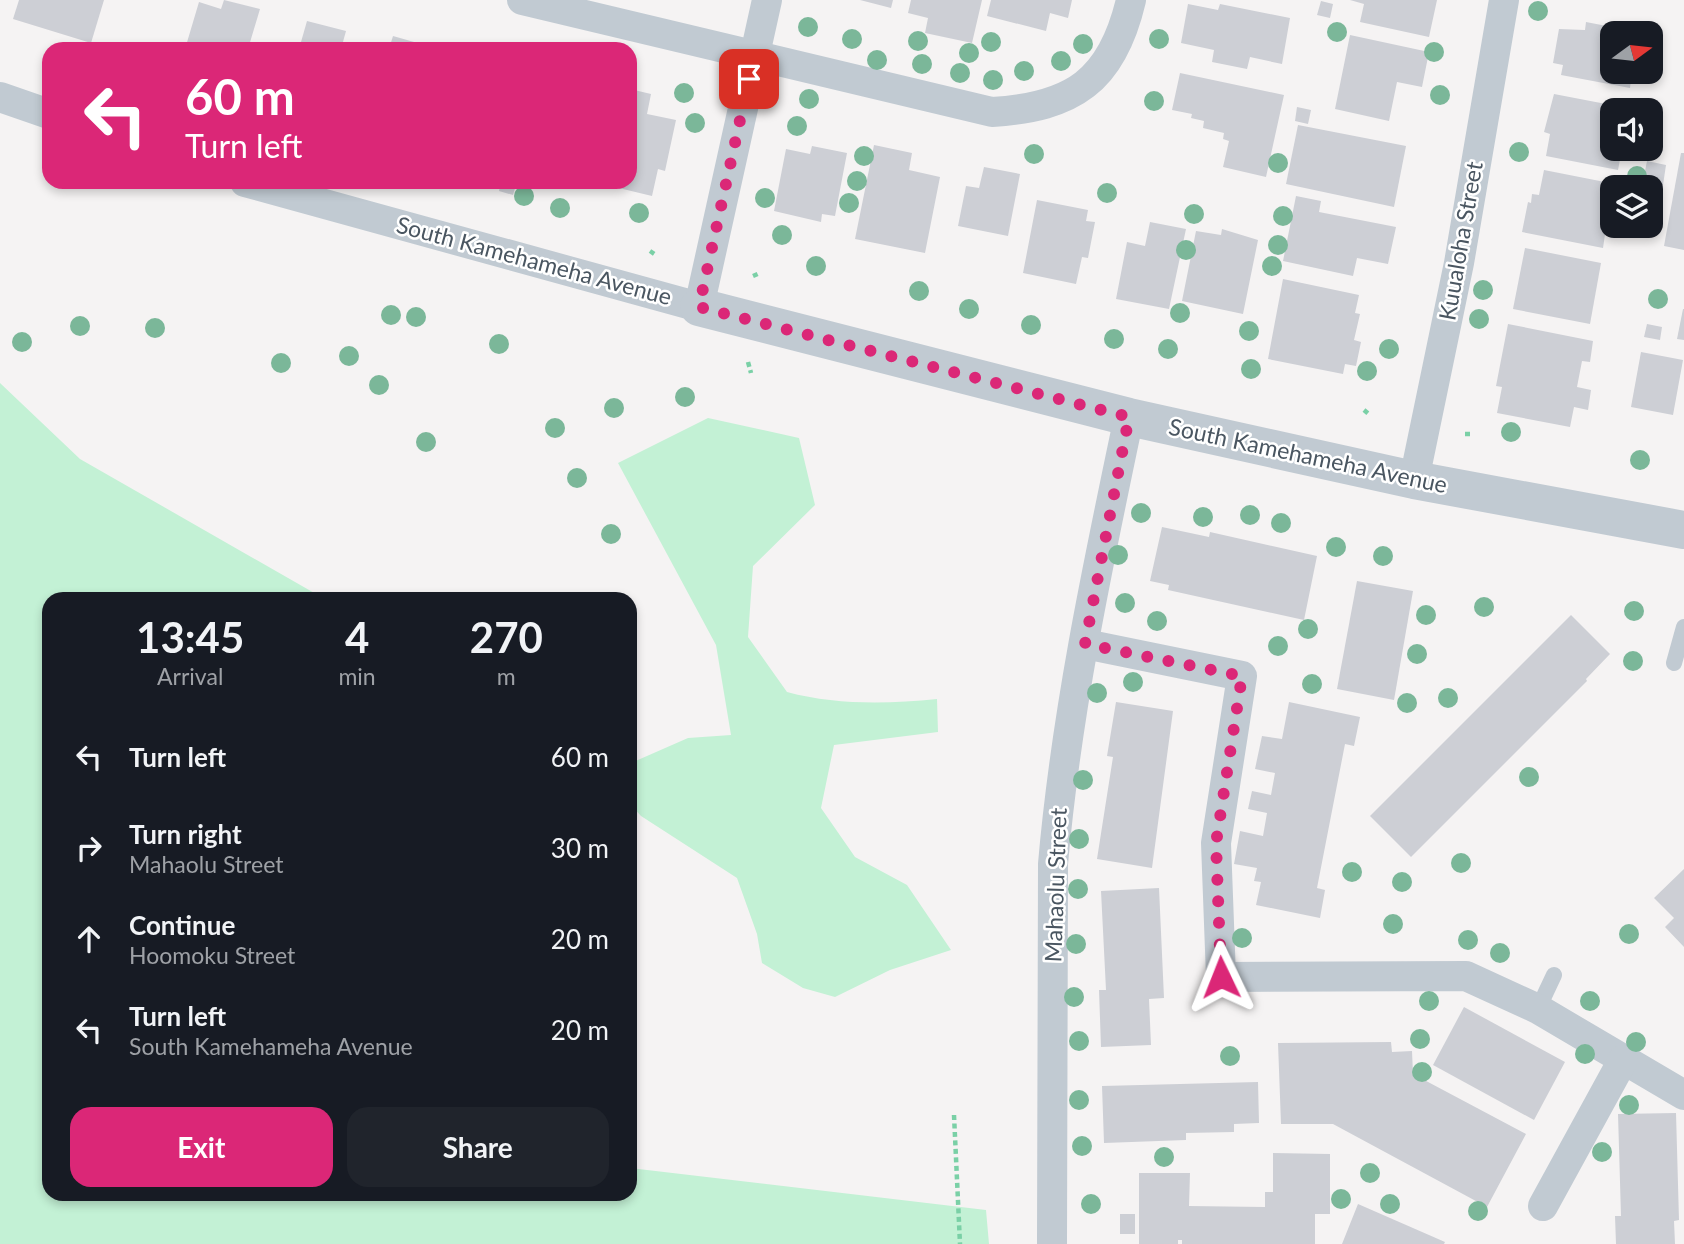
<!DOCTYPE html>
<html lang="en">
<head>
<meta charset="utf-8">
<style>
  :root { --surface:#171b24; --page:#20242c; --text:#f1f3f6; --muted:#9ea1a6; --accent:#db2777 }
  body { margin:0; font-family:Lato,sans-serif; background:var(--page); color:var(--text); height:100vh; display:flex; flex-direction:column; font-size:26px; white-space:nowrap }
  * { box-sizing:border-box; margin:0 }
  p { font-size:23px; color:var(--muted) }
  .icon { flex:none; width:38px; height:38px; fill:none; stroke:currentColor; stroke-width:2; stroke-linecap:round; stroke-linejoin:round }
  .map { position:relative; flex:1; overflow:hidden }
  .details { position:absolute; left:42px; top:592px; width:595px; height:609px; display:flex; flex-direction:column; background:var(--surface); border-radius:21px; box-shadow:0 4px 10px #0003 }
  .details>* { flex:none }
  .banner { position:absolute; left:42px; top:42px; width:595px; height:147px; border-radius:21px; box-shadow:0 4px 10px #0003; background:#db2777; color:#fff; overflow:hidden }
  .needle { width:46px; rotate:75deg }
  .tools { position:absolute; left:1600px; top:21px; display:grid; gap:14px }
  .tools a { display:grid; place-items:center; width:63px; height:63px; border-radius:14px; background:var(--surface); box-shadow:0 4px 10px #0003; font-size:35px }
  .pin { position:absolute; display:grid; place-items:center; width:60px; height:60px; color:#fff; margin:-30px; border-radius:14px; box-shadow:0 4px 10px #0006 }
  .me { position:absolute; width:77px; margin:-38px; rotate:358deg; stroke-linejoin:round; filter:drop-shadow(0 0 5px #0008) }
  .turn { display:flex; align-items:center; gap:24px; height:147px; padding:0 28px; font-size:32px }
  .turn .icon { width:91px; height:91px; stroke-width:2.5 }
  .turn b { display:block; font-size:49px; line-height:60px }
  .eta { display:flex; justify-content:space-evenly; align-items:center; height:119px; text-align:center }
  .eta b { font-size:42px; font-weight:700; line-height:49px }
  .action { display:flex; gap:14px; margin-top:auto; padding:14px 28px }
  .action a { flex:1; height:80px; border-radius:21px; background:var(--accent); color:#fff; font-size:28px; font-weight:700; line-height:80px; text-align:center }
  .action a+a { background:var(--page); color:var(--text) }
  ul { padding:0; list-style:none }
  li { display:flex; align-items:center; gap:21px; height:91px; padding:0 28px }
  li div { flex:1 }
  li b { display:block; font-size:26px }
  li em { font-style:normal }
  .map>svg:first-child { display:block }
  .green { fill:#c3f1d5 }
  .building { fill:#cdcfd5 }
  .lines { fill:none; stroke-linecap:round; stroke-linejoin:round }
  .path { stroke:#7ad0a6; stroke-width:4.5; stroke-dasharray:5 3.5; stroke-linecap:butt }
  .service { stroke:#c1cad2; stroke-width:16 }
  .minor { stroke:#c1cad2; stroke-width:30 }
  .tertiary { stroke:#c1cad2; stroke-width:38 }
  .tree { fill:#7bb799 }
  .route { stroke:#db2777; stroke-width:12; stroke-dasharray:0 21.6 }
  .labels { text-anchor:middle; stroke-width:5; stroke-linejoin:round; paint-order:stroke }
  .street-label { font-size:23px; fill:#4a5661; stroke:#fff }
</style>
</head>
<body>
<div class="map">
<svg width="1684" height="1244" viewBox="0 0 1684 1244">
  <rect width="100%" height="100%" fill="#f5f3f3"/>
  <g class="green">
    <path d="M0,383l80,76 243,139h-274v596h581v-26l356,42 3,34h-989z"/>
    <path d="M708,418l91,20 16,67 -62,61 -5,71 39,55c48,13 100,12 150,7l1,33 -104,13 -13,63 34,49 52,28 44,65 -61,20 -55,27 -32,-9 -41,-25 -5,-29 -20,-56 -96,-62 -11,-12 1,-41 57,-25 43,-3 -15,-90 -98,-182z"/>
  </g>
  <g class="building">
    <path d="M19,0h85l-13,43 -78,-24z"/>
    <path d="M224,0l36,9 -12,40h-63l14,-47 22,7z"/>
    <path d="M860,0h33l-2,8z"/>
    <path d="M911,0h71l-10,43 -47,-10 3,-15 -20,-5z"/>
    <path d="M991,0h81l-4,18 -18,-5 -4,18 -59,-15z"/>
    <path d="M1350,0h87l-8,37 -69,-15 4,-18z"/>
    <path d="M1321,1l12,3 -3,14 -13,-3z"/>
    <path d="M1188,4l30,6 2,-6 70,14 -8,46 -32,-7 -3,12 -35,-7 2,-12 -33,-7z"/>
    <path d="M307,21l39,10 -5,18h-42z"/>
    <path d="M1586,22l31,6 -1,5h-4v39h20l-2,16 -69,-13 2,-10 -10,-2 6,-34 26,1z"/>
    <path d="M1350,35l79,17 -7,35 -25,-5 -8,39 -54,-12z"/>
    <path d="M393,36l35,10v3h-39z"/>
    <path d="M1180,73l104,22 -18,82 -43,-10 6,-26 -6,-2 1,-6 -21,-5 1,-7 -13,-3 1,-4 -20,-4z"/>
    <path d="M630,89l21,5 -4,20 29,6 -11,51 -7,-2 -6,27 -54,-13 32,-1z"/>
    <path d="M1554,94l78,15 -20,1v39h10l-4,21 -72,-14 4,-22 -6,-2z"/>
    <path d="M1297,107l14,3 -3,14 -13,-3z"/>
    <path d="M1298,125l108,21 -12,61 -108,-23z"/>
    <path d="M874,145l38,8 -3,17 31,7 -15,76 -70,-14z"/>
    <path d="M812,146l35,7 -12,63 -13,-2 -1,8 -47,-11 12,-62 24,5z"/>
    <path d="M1681,153h3v97l-20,-4z"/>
    <path d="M1647,161l19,4 -3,20 -20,-4z"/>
    <path d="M984,167l36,7 -12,62 -50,-10 8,-40 13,2z"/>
    <path d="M1544,170l71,14 -3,3 -9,61 -81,-16 6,-30 3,1 1,-9 7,1z"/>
    <path d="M501,182l15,3 -3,10 -14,-4z"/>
    <path d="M1296,196l25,5 -2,11 77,15 -8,37 -31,-6 -4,18 -70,-15z"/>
    <path d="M1037,200l51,10 -2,11 9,1 -7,36 -6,-1 -6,27 -53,-11z"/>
    <path d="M1150,222l36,7 -17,80 -53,-10 11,-57 18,4z"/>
    <path d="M1222,229l36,11 -15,74 -61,-13 14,-70 25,4z"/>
    <path d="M1525,248l76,15 -11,61 -77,-15z"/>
    <path d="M1283,279l76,16 -4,18 5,1 -6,26 7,2 -5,24 -11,-2 -2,10 -75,-15z"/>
    <path d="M1683,309h1v31l-7,-1z"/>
    <path d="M1508,324l85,17 -3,21 -8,-1 -5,26 14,3 -3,20 -14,-3 -4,20 -73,-14 5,-26 -6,-1z"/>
    <path d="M1647,324l15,3 -2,13 -16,-3z"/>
    <path d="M1641,352l42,8 -10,55 -42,-8z"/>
    <path d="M1162,527l47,10 1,-5 107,24 -13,64 -136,-30 1,-5 -19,-4z"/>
    <path d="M1357,581l56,10 -19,109 -57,-11z"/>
    <path d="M1571,615l39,39 -24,25 1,2 -176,176 -41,-41z"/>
    <path d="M1116,702l57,9 -21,157 -55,-9 16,-102 -6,-1z"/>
    <path d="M1289,702l71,15 -6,29 -9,-2 -28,144 8,2 -5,28 -64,-13 5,-23 -7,-1 3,-13 -23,-4 6,-33 23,5 4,-23 -19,-4 4,-18 19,4 4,-22 -20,-4 7,-33 20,3z"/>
    <path d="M1684,869v78l-19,-20 9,-9 -20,-20z"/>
    <path d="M1159,888l5,110 -15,1 2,46 -50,2 -2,-57h7l-5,-99z"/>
    <path d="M1464,1007l101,55 -31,58 -101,-55z"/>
    <path d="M1391,1042l1,10 20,-1 1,23 113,60 -39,73 -154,-83h-52l-3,-81z"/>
    <path d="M1258,1082l1,41 -25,1v8l-48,1v7l-82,3 -2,-57z"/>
    <path d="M1676,1113l3,107 -5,1 1,23h-59l-1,-28h6l-3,-102z"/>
    <path d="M1273,1153l57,1v60h-15v30h-133v-4h-4v4h-39v-71h51l-1,33 76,1v-15h8z"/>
    <path d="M1358,1204l87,38 -1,2h-102z"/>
    <rect x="1120" y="1214" width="15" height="20"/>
  </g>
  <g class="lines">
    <g class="path">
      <path d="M650,251l6,4"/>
      <path d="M753,276l7,-3"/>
      <path d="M748,362l3,11"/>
      <path d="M1364,410l6,5"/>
      <path d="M1465,434h6"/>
      <path d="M954,1115l6,129"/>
    </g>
    <g class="service">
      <path d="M1674,663l10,-36"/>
      <path d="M1538,1009l16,-34"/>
    </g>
    <g class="minor">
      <path d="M522,0l470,112c81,-5 120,-31 139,-112"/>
      <path d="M0,97l49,17"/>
      <path d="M245,182l454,125 68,-307"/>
      <path d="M1414,480l45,-217 45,-263"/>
      <path d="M1085,644l157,32 -26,167 5,134 245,-1 72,33 146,86"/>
      <path d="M1543,1206l80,-146"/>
      <path d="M1052,1244l1,-380c13,-150 45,-300 76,-447"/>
    </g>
    <path class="tertiary" d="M699,307l430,110 285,63 270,50"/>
  </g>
  <g class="tree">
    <circle cx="1538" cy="11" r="10"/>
    <circle cx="808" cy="27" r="10"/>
    <circle cx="1337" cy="32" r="10"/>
    <circle cx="852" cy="39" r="10"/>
    <circle cx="1159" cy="39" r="10"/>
    <circle cx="918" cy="41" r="10"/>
    <circle cx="991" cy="42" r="10"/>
    <circle cx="1083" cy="44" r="10"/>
    <circle cx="1434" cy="52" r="10"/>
    <circle cx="969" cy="53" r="10"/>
    <circle cx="877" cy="60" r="10"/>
    <circle cx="1061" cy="61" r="10"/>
    <circle cx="922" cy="64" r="10"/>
    <circle cx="1024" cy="71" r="10"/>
    <circle cx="960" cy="73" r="10"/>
    <circle cx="993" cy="80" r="10"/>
    <circle cx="684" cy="93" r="10"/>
    <circle cx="1440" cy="95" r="10"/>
    <circle cx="809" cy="99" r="10"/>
    <circle cx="1154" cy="101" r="10"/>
    <circle cx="695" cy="123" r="10"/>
    <circle cx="797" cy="126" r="10"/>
    <circle cx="1519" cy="152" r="10"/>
    <circle cx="1034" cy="154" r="10"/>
    <circle cx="864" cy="156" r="10"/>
    <circle cx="1278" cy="163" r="10"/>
    <circle cx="1637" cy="176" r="10"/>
    <circle cx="857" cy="181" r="10"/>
    <circle cx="1107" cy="193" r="10"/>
    <circle cx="524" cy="196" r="10"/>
    <circle cx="765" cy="198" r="10"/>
    <circle cx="849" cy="203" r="10"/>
    <circle cx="560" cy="208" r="10"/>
    <circle cx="639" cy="213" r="10"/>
    <circle cx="1194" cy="214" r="10"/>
    <circle cx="1283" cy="216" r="10"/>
    <circle cx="782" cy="235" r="10"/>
    <circle cx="1278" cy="245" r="10"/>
    <circle cx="1186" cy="250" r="10"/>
    <circle cx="816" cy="266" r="10"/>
    <circle cx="1272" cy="266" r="10"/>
    <circle cx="1483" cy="290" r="10"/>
    <circle cx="919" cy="291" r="10"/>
    <circle cx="1658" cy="299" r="10"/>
    <circle cx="969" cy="309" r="10"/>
    <circle cx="1180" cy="313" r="10"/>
    <circle cx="391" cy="315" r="10"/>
    <circle cx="416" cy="317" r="10"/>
    <circle cx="1479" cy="319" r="10"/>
    <circle cx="1031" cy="325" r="10"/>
    <circle cx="80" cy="326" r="10"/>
    <circle cx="155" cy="328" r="10"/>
    <circle cx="1249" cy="331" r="10"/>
    <circle cx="1114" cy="339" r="10"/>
    <circle cx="22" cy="342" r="10"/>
    <circle cx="499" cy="344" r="10"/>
    <circle cx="1168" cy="349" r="10"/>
    <circle cx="1389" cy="349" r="10"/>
    <circle cx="349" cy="356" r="10"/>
    <circle cx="281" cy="363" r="10"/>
    <circle cx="1251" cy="369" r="10"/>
    <circle cx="1367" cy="371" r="10"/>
    <circle cx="379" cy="385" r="10"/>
    <circle cx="685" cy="397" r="10"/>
    <circle cx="614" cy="408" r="10"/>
    <circle cx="555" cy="428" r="10"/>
    <circle cx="1511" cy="432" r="10"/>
    <circle cx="426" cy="442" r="10"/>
    <circle cx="1640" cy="460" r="10"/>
    <circle cx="577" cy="478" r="10"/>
    <circle cx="1141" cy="513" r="10"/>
    <circle cx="1250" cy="515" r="10"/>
    <circle cx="1203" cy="517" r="10"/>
    <circle cx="1281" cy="523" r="10"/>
    <circle cx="611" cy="534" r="10"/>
    <circle cx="1336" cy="547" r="10"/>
    <circle cx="1118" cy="555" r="10"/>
    <circle cx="1383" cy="556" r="10"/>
    <circle cx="1125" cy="603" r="10"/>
    <circle cx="1484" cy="607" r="10"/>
    <circle cx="1634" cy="611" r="10"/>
    <circle cx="1426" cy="615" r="10"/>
    <circle cx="1157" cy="621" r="10"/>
    <circle cx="1308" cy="629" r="10"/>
    <circle cx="1278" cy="646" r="10"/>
    <circle cx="1417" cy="654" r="10"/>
    <circle cx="1633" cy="661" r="10"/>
    <circle cx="1133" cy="682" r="10"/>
    <circle cx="1312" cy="684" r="10"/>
    <circle cx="1097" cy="693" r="10"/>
    <circle cx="1448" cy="698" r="10"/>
    <circle cx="1407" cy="703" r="10"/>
    <circle cx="1529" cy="777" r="10"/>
    <circle cx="1083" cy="780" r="10"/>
    <circle cx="1079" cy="839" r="10"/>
    <circle cx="1461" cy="863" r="10"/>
    <circle cx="1352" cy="872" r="10"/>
    <circle cx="1402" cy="882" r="10"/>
    <circle cx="1078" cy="889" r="10"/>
    <circle cx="1393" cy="924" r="10"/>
    <circle cx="1629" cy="934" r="10"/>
    <circle cx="1242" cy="938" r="10"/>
    <circle cx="1468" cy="940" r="10"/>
    <circle cx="1076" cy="944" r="10"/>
    <circle cx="1500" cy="953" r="10"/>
    <circle cx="1074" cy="997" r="10"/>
    <circle cx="1429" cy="1001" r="10"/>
    <circle cx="1590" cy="1001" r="10"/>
    <circle cx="1420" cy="1039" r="10"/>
    <circle cx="1079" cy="1041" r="10"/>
    <circle cx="1636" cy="1042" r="10"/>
    <circle cx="1585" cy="1054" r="10"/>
    <circle cx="1230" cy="1056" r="10"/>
    <circle cx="1422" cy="1072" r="10"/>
    <circle cx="1079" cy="1100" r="10"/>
    <circle cx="1629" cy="1105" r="10"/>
    <circle cx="1082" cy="1146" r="10"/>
    <circle cx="1602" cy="1152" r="10"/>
    <circle cx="1164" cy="1157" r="10"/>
    <circle cx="1370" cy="1173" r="10"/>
    <circle cx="1341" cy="1199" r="10"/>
    <circle cx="1091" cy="1204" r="10"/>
    <circle cx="1390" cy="1204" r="10"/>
    <circle cx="1478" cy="1211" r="10"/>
  </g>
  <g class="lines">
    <path class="route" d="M749,79l-50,228 430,110 -44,227 157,32 -26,167 5,134"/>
  </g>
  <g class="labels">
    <g class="street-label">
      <text transform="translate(1461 241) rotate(-80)" y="8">Kuualoha Street</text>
      <text transform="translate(534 261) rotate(15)" y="8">South Kamehameha Avenue</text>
      <text transform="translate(1308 456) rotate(12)" y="8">South Kamehameha Avenue</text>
      <text transform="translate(1056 885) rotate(-88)" y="8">Mahaolu Street</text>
    </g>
  </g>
</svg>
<div class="tools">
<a><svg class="needle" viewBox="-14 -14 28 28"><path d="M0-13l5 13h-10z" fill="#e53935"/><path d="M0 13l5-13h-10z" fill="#9ea1a6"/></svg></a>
<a><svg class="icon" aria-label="sound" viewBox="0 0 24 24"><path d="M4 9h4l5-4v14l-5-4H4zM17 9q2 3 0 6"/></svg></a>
<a><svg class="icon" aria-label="layers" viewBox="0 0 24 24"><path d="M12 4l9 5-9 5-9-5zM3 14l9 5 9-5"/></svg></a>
</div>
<div class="pin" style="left:749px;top:79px;background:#d93025"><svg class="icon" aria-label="arrive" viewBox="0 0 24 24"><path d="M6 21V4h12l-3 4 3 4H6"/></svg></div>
<svg class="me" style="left:1221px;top:977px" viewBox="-20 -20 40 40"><path d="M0-17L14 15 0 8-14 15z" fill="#db2777" stroke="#fff" stroke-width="4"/></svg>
<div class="banner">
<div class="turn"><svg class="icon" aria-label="left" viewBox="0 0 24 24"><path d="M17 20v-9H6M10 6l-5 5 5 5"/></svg><div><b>60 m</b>Turn left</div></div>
</div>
<section class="details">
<div class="eta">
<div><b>13:45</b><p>Arrival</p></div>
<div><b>4</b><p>min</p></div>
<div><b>270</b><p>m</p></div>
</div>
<ul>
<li><svg class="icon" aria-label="left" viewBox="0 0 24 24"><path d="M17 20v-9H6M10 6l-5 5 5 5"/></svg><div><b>Turn left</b></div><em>60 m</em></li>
<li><svg class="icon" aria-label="right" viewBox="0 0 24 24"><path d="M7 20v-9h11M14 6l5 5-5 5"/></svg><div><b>Turn right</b><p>Mahaolu Street</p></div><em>30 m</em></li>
<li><svg class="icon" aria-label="ahead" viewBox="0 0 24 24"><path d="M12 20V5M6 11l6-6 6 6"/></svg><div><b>Continue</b><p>Hoomoku Street</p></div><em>20 m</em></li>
<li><svg class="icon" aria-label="left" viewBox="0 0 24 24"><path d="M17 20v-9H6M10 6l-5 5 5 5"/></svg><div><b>Turn left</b><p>South Kamehameha Avenue</p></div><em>20 m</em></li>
</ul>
<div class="action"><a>Exit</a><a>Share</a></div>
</section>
</div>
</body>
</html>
